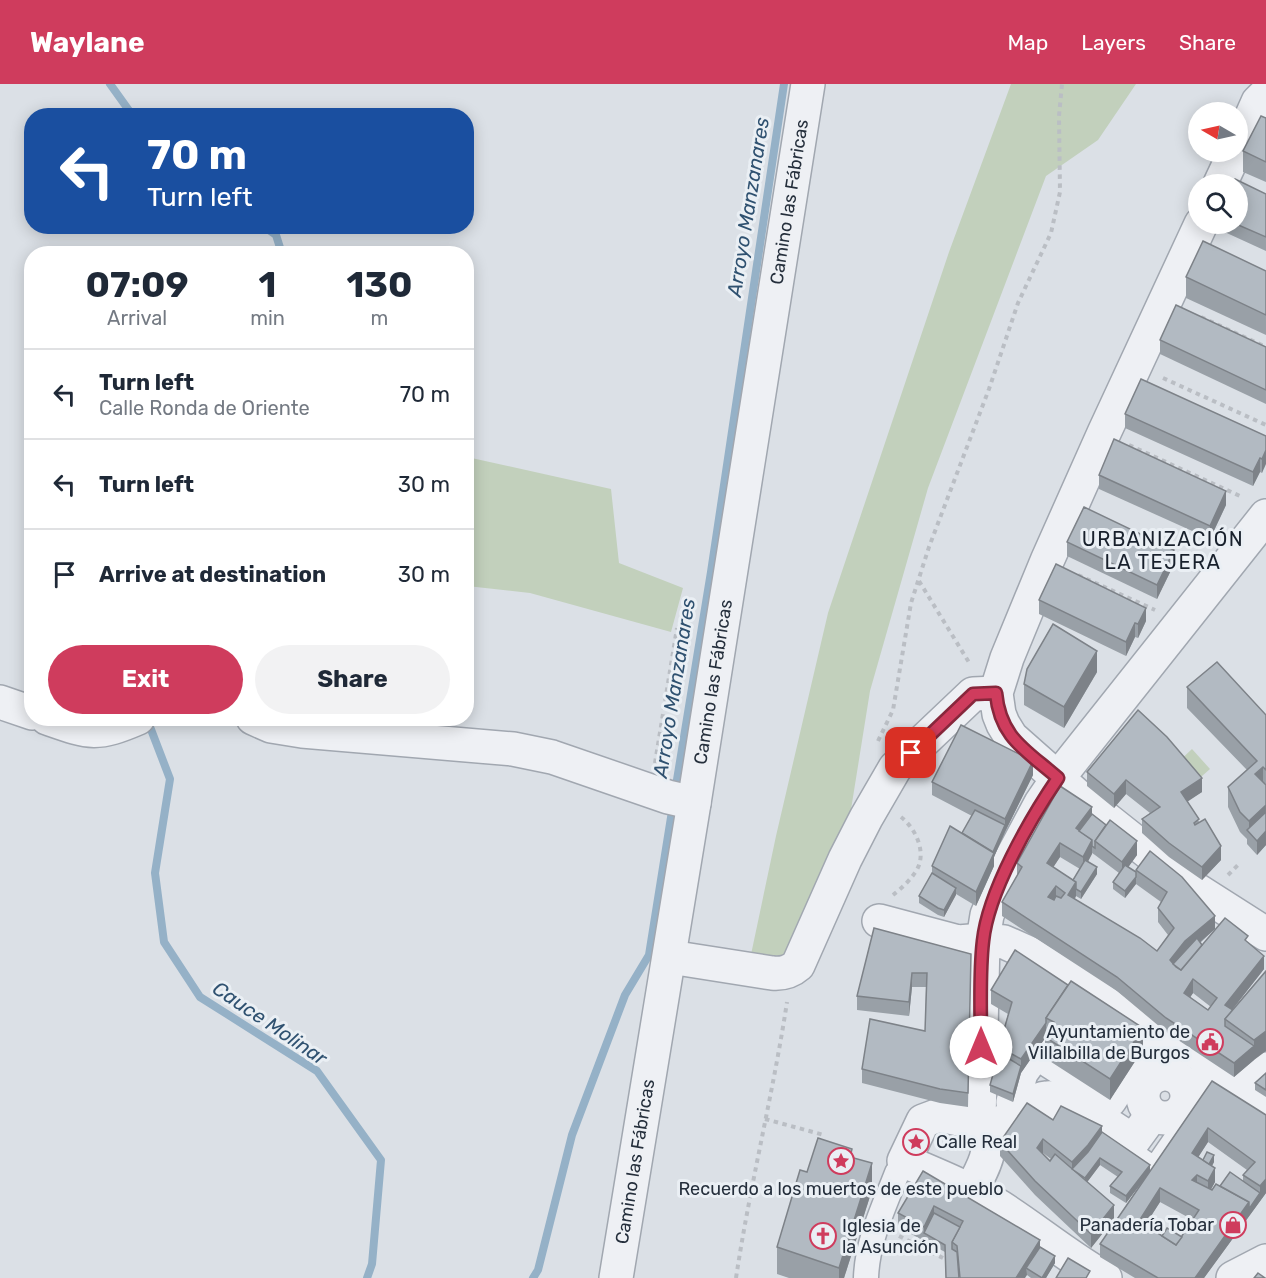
<!DOCTYPE html>
<html lang="en">
<head>
<meta charset="utf-8">
<style>
  :root { --surface:#fff; --page:#f2f2f3; --text:#1f2937; --muted:#747a83; --line:#e0e1e3; --accent:#cf3c5d }
  body { margin:0; font-family:Rubik,sans-serif; background:var(--page); color:var(--text); height:100vh; display:flex; flex-direction:column; font-size:22px; white-space:nowrap }
  * { box-sizing:border-box; margin:0 }
  p { font-size:20px; color:var(--muted) }
  .icon { flex:none; width:33px; height:33px; fill:none; stroke:currentColor; stroke-width:2; stroke-linecap:round; stroke-linejoin:round }
  .map { position:relative; flex:1; overflow:hidden }
  .sheet { position:absolute; left:24px; top:162px; width:450px; height:480px; display:flex; flex-direction:column; background:var(--surface); border-radius:24px; box-shadow:0 3px 15px #0003 }
  .sheet>* { flex:none }
  .hud { position:absolute; left:24px; top:24px; width:450px; height:126px; border-radius:24px; box-shadow:0 3px 15px #0003; background:#1a4fa0; color:#fff; overflow:hidden }
  .needle { width:39px; rotate:279deg }
  .buttons { position:absolute; left:1188px; top:18px; display:grid; gap:12px }
  .buttons a { display:grid; place-items:center; width:60px; height:60px; border-radius:50%; background:var(--surface); box-shadow:0 3px 15px #0003; font-size:30px }
  .pin { position:absolute; display:grid; place-items:center; width:51px; height:51px; color:#fff; margin:-26px; border-radius:12px; box-shadow:0 3px 9px #0006 }
  .me { position:absolute; width:66px; margin:-33px; rotate:0deg; stroke-linejoin:round; filter:drop-shadow(0 0 4px #0008) }
  .turn { display:flex; align-items:center; gap:21px; height:126px; padding:0 24px; font-size:27px }
  .turn .icon { width:78px; height:78px; stroke-width:2.5 }
  .turn b { display:block; font-size:42px; line-height:51px }
  .eta { display:flex; justify-content:space-evenly; align-items:center; height:102px; text-align:center }
  .eta b { font-size:36px; font-weight:700; line-height:42px }
  .button { display:flex; gap:12px; margin-top:auto; padding:12px 24px }
  .button a { flex:1; height:69px; border-radius:36px; background:var(--accent); color:#fff; font-size:24px; font-weight:700; line-height:69px; text-align:center }
  .button a+a { background:var(--page); color:var(--text) }
  ul { padding:0; list-style:none }
  li { display:flex; align-items:center; gap:18px; height:90px; padding:0 24px; border-top:2px solid var(--line) }
  li div { flex:1 }
  li b { display:block; font-size:22px }
  li em { font-style:normal }
  header { display:flex; align-items:center; gap:36px; box-sizing:border-box; height:84px; padding:0 30px; background:var(--accent); color:#fff }
  header strong { font-size:28px }
  nav { display:flex; gap:33px; margin-inline-start:auto; font-size:21px }
  .map>svg:first-child { display:block }
  .green { fill:#c2d0bc }
  .lines { fill:none; stroke-linecap:round; stroke-linejoin:round }
  .stream { stroke:#95b1c7; stroke-width:8 }
  .pedestrian-casing { stroke:#a1a7b0; stroke-width:27 }
  .minor-casing { stroke:#a1a7b0; stroke-width:36 }
  .path { stroke:#babec4; stroke-width:4; stroke-dasharray:4.5 4.5; stroke-linecap:butt }
  .pedestrian { stroke:#eef0f4; stroke-width:24 }
  .minor { stroke:#eef0f4; stroke-width:33 }
  .wall { fill:#99a0a7; fill-rule:evenodd }
  .shaded-wall { fill:#7d8288 }
  .building { fill:#b2bac2; stroke:#7d8288; stroke-width:1.5; fill-rule:evenodd }
  .route-casing { stroke:#87273c; stroke-width:15 }
  .route { stroke:#cf3c5d; stroke-width:10 }
  .labels { text-anchor:middle; stroke-width:6; stroke-linejoin:round; paint-order:stroke }
  .street-label { font-size:18px; fill:#252f3c; stroke:#eaeff4 }
  .poi-label { font-size:18px; fill:#252f3c; stroke:#eaeff4; text-anchor:end }
  .water-label { font-size:20px; font-style:italic; fill:#2f5170; stroke:#eaeff4 }
  .neighbourhood-label { font-size:20px; letter-spacing:1.5px; fill:#18202c; stroke:#eaeff4 }
</style>
</head>
<body>
<header>
<strong>Waylane</strong>
<nav><a>Map</a><a>Layers</a><a>Share</a></nav>
</header>
<div class="map">
<svg width="1266" height="1194" viewBox="0 0 1266 1194">
  <rect width="100%" height="100%" fill="#dbe0e6"/>
  <g class="green">
    <path d="M1011,0h125l-38,56 -52,36 -118,312 -58,203 -21,131 -58,132 -42,10 27,-128 52,-223 121,-361z"/>
    <path d="M467,373l144,32 8,74 64,25 -12,44 -141,-39 -63,-7z"/>
    <path d="M1192,665l18,20 -16,14 -18,-19z"/>
  </g>
  <g class="lines">
    <g class="stream">
      <path d="M110,0l23,32"/>
      <path d="M263,142l13,9 6,19"/>
      <path d="M147,635l23,60 -15,94 9,69 36,55 117,74 64,89 -9,104 -5,14"/>
      <path d="M675,708l36,-220 73,-488"/>
      <path d="M533,1194l5,-8 34,-135 53,-140 24,-40 24,-150"/>
    </g>
    <defs>
      <path id="pedestrian" d="M866,1194c1,-37 18,-71 31,-105"/>
      <g id="minor">
        <path d="M1238,63l20,-45 8,-8"/>
        <path d="M1220,100l15,-32"/>
        <path d="M1201,140l-97,209 -57,128 -40,97 -11,35 3,21 4,10 8,13 70,62 111,88 74,47"/>
        <path d="M0,618l32,11"/>
        <path d="M47,634c43,15 49,18 91,0"/>
        <path d="M253,634l18,8 31,5 211,18 39,8 116,40 26,6"/>
        <path d="M879,837l79,21 25,-2 21,2 25,11 66,42 49,37"/>
        <path d="M670,873l102,16c11,1 18,-1 26,-8l47,-106 21,-41 29,-50 78,-74 23,-1"/>
        <path d="M1166,948l68,45 -22,18 -56,81 -54,-37 -41,-19 -8,14 -26,-17 -14,-15 8,-29 25,-35 8,5 -9,15 65,42 33,-51z"/>
        <path d="M1207,990l59,38"/>
        <circle cx="1165" cy="1012" r="22"/>
        <path d="M1238,1010l28,-25"/>
        <path d="M1003,1038c13,-9 27,-22 44,-24 18,-4 69,32 86,43l19,-26"/>
        <path d="M971,1107c12,-25 27,-43 8,-68"/>
        <path id="s1" d="M616,1194l78,-475 114,-719"/>
        <path d="M1105,1194c-37,-21 -69,-48 -105,-71 -30,-19 -64,-32 -96,-46l19,-40 16,-6 40,8 4,-183 4,-25 24,-56 30,-56 17,-25 208,-262"/>
        <path d="M1233,1194l33,-17"/>
      </g>
    </defs>
    <use href="#pedestrian" class="pedestrian-casing"/>
    <use href="#minor" class="minor-casing"/>
    <g class="path">
      <path d="M1201,233l65,30"/>
      <path d="M1163,294l103,47"/>
      <path d="M1129,361l113,52"/>
      <path d="M1078,491l77,35"/>
      <path d="M919,497l51,83"/>
      <path d="M878,657l15,-31 18,-107 18,-56 60,-158 29,-86 33,-70 9,-41 -1,-76 3,-32"/>
      <path d="M655,679l22,-135"/>
      <path d="M1228,791l12,-12"/>
      <path d="M893,811c9,-7 22,-19 26,-30 6,-17 -5,-38 -18,-48"/>
      <path d="M765,1035l59,16"/>
      <path d="M899,1152l44,22"/>
      <path d="M736,1194c14,-93 37,-184 51,-276"/>
    </g>
    <use href="#pedestrian" class="pedestrian"/>
    <use href="#minor" class="minor"/>
  </g>
  <g class="wall">
    <path d="M1266,34v64l-23,-10v-21z"/>
    <path d="M1266,110v57l-48,-22v-5h20z"/>
    <path d="M1266,187v64l-80,-37v-21z"/>
    <path d="M1160,256l106,7v57l-106,-50z"/>
    <path d="M1125,330l141,22 -4,37 -2,-1 -7,14 -128,-58z"/>
    <path d="M1099,391l127,30 -16,34 -111,-50z"/>
    <path d="M1067,458l107,22 -17,35 -90,-43z"/>
    <path d="M1039,516l107,21 -8,17 -3,-1 -9,19 -87,-42z"/>
    <path d="M1097,588l-33,56 -40,-23v-21z"/>
    <path d="M1187,603l79,28v130l-9,10 -10,-11v-5l-7,-7 -12,-25v-20l19,-17 -60,-62z"/>
    <path d="M1087,688l115,20 -15,9 34,59 -19,20 -33,-23 -27,-24v-14l8,-6 -24,-19 -12,14 -27,-22z"/>
    <path d="M1033,691l-28,57 -11,25v9l-18,40 -20,-12 -12,23 -6,-2 -19,-12v-7l13,-23v-7l30,-33 10,-17 -40,-21v-13z"/>
    <path d="M1092,730l45,41 -9,12 8,5v-2l14,-19 65,78 -15,14 2,2 46,-2 16,26 -32,41 34,-39 -12,89 -20,17 -68,-45 -49,-41 -115,-75v-14l15,-26v-13zM1092,769l3,2 24,18 -6,9v7l12,9 11,-14 25,18 -3,6v14l10,13 -11,16 -82,-52 1,-3 5,3 16,-25 -9,-13zM1060,773l20,12 -7,11 -20,-13zM1193,909l18,14 -3,3 -18,-13z"/>
    <path d="M874,844l97,26 -3,153 -28,-4 -78,-20v-14l63,-38 1,-44h-14l-3,29 -52,-6v-14z"/>
    <path d="M991,906l152,59 -33,51 -65,-42v-20l-24,35 -8,29 -23,-10v-7l9,-32v-6l9,-33 -17,-10z"/>
    <path d="M1266,989v24l-11,-7v-7z"/>
    <path d="M1212,997l54,34v78l-62,85h-69l-35,-21v-13l42,-62 -16,21 -16,-10v-7l8,-9 -18,-12 -13,17 27,37 -23,29 -56,-53 -35,-39v-14l53,-22 49,12 48,39zM1208,1058l39,28 -4,5v7l-23,4 -8,4 -1,-1 4,-7 -3,-16 2,-4 -11,-2 -5,-3zM1043,1069l8,6 -1,2 -8,-7zM1160,1118l33,18 -11,17 -20,-1 -17,-11z"/>
    <path d="M852,1073l20,33 -28,88h-55l-12,-4v-27l30,-75z"/>
    <path d="M923,1087l117,76 15,16 -9,15h-15l-4,-3 -82,-23 -47,-25v-14z"/>
  </g>
  <g class="shaded-wall">
    <path d="M1266,366v14l-4,9v-14z"/>
    <path d="M1260,374v14l-7,14v-14z"/>
    <path d="M1226,407v14l-16,34v-13z"/>
    <path d="M1174,466v14l-17,35v-14z"/>
    <path d="M1146,524v13l-8,17v-14z"/>
    <path d="M1135,539v14l-9,19v-14z"/>
    <path d="M1097,567v21l-33,56v-21z"/>
    <path d="M1033,677v14l-28,57 -11,25v9l-18,40v-14l29,-67v-6z"/>
    <path d="M1263,683v21l-8,-14z"/>
    <path d="M1202,694v14l-21,14v-14z"/>
    <path d="M1126,696v14l-12,14v-14z"/>
    <path d="M1266,721v20l-17,7v-11z"/>
    <path d="M1092,723v14l-13,16 -3,-9z"/>
    <path d="M1266,747v14l-9,10v-14z"/>
    <path d="M1092,756v14l-9,17v-14z"/>
    <path d="M1137,757v14l-15,21v-14z"/>
    <path d="M1060,759v14l-13,20v-14z"/>
    <path d="M1221,762v14l-19,20v-13z"/>
    <path d="M1097,783v7l-16,25v-7z"/>
    <path d="M1136,793v7l-11,14v-7z"/>
    <path d="M1076,798v14l-8,13v-14z"/>
    <path d="M1056,802v14l-8,11v-14z"/>
    <path d="M956,804v7l-12,22v-7z"/>
    <path d="M1215,832v13l-30,26 -12,15 -3,-10 15,-19z"/>
    <path d="M1264,872v13l-39,50v-14z"/>
    <path d="M912,889v14l-3,29v-14z"/>
    <path d="M1193,895v14l-9,14v-14z"/>
    <path d="M1046,939v14l-25,36 -8,29v-8l8,-28v-7z"/>
    <path d="M1143,944v21l-33,51v-21z"/>
    <path d="M1266,947v20l-12,9 -20,17v-14l20,-17v-6z"/>
    <path d="M1102,1042v13l-30,30v-7z"/>
    <path d="M1208,1044v14l-16,25v-14z"/>
    <path d="M1043,1055v14l-6,9v-14z"/>
    <path d="M1214,1071v7l-8,15v-7z"/>
    <path d="M1100,1074v7l-15,20v-7z"/>
    <path d="M872,1079v27l-28,88h-5v-10z"/>
    <path d="M1150,1081v7l-24,31v-7z"/>
    <path d="M1215,1084v14l-7,13v-14z"/>
    <path d="M1197,1091v14l-5,-9z"/>
    <path d="M1266,1095v14l-62,85h-9l54,-76 11,-9v-7z"/>
    <path d="M1160,1104v14l-21,33v-14z"/>
    <path d="M1114,1121v14l-23,29v-14z"/>
    <path d="M934,1122v14l-10,13v8v-14z"/>
    <path d="M1040,1156v14l-14,14 1,7 -2,3h-9z"/>
    <path d="M1055,1172v7l-9,15h-4z"/>
  </g>
  <g class="building">
    <path d="M1261,32l5,2v44l-23,-11z"/>
    <path d="M1235,95l31,15v43l-30,-13h2v-40h-6z"/>
    <path d="M1203,157l63,30v44l-80,-38z"/>
    <path d="M1176,221l90,42v43l-106,-50z"/>
    <path d="M1141,295l125,57v14l-4,9 -2,-1 -7,14 -128,-58z"/>
    <path d="M1114,355l112,52 -16,35 -111,-51z"/>
    <path d="M1084,423l90,43 -17,35 -90,-43z"/>
    <path d="M1056,480l90,44 -8,16 -3,-1 -9,19 -87,-42z"/>
    <path d="M1053,540l44,27 -33,56 -40,-23 3,-15z"/>
    <path d="M1217,578l49,53v55l-3,-3 -8,7 11,11v20l-17,16 -9,-9 -12,-25 29,-26 -70,-74z"/>
    <path d="M1138,626l29,27 35,41 -21,14 18,27 -5,4 1,2 10,-6 16,27 -19,21 -33,-24 -27,-24 18,-12 -34,-27 -12,14 -27,-22z"/>
    <path d="M961,641l72,36 -28,58 -73,-37z"/>
    <path d="M1060,702l32,21 -16,21 16,12 -9,17 -23,-14 -13,20 29,19 -8,13 72,43 17,13 17,-23 -16,-20 9,-16 -31,-22 14,-19 32,26 33,39 -30,25 -15,19 6,7 5,3 44,-52 23,18 -3,4 19,16 -39,49 8,5 -8,9v7l29,20 -20,17 -68,-45 -49,-41 -115,-75 20,-35 -5,-4zM1056,802l9,7 -4,5 -5,-2 -2,4 -6,-3zM1193,895l24,19 -9,12 -24,-17z"/>
    <path d="M975,726l30,15 -12,27 -31,-19z"/>
    <path d="M1266,728v19l-9,10 -10,-11z"/>
    <path d="M1092,730l14,11 -11,16v7l-3,-2v-6l-13,-9z"/>
    <path d="M1110,736l27,21 -15,21 -27,-21z"/>
    <path d="M950,742l44,27 -18,39 -44,-26z"/>
    <path d="M1085,776l12,7 -16,25 -5,-3v-7l-3,-2z"/>
    <path d="M1125,781l11,7v5l-11,14 -12,-9z"/>
    <path d="M932,789l24,15 -12,22 -6,-2 -19,-12z"/>
    <path d="M874,844l97,26 -3,139 -28,-4 -78,-20 8,-50 55,12 2,-58h-15l-3,29 -52,-6z"/>
    <path d="M1197,854l5,7 -21,25 -8,-6z"/>
    <path d="M1015,866l53,35 -22,33v5l-25,36 -22,-12 13,-45 -21,-12z"/>
    <path d="M1266,887v60l-12,9 -29,-21z"/>
    <path d="M1071,897l72,47 -33,51 -65,-42 9,-15 -8,-4z"/>
    <path d="M999,969l22,13 -8,28 -23,-9z"/>
    <path d="M1266,989v17l-11,-7z"/>
    <path d="M1212,997l54,34v64l-6,7 -17,-11 12,-13 -47,-34 -16,25 23,15 -7,13 -11,-6 -5,5 20,10 4,-6 33,18 -54,76h-37l-58,-34zM1160,1104l39,22 -23,35 -37,-24z"/>
    <path d="M1027,1019l26,17 8,-14 41,20 -14,19 -16,17 -29,-23 -6,9 13,13 5,-7 59,51 -23,29 -56,-53 -35,-39z"/>
    <path d="M1102,1048l48,33 -24,31 -16,-10 12,-14 -22,-14 -15,20 -13,-9 16,-17z"/>
    <path d="M818,1054l34,11 -2,8 22,6 -33,105 -62,-21 23,-77 7,2z"/>
    <path d="M1207,1068l7,3 -5,9 -6,-4z"/>
    <path d="M923,1087l117,69 -24,38h-56l-3,-32 -5,-4 11,-21 -29,-15 -10,21 -26,-14z"/>
    <path d="M1230,1088l30,21 -11,16v-7l-29,-16z"/>
    <path d="M934,1129l26,14 -8,15v7l5,3 2,26h-13l-1,-33 -21,-12z"/>
    <path d="M1167,1144l15,9 -6,8 -14,-9z"/>
    <path d="M1040,1163l15,9 -13,22 -16,-10z"/>
    <path d="M1068,1174l22,13 -4,7h-30z"/>
    <path d="M1258,1189l7,5h-11z"/>
  </g>
  <g class="lines">
    <defs>
      <path id="route" d="M911,669l62,-59 23,-1c4,45 30,57 62,85 -28,41 -70,114 -75,163 -4,34 -2,71 -2,106"/>
    </defs>
    <use href="#route" class="route-casing"/>
    <use href="#route" class="route"/>
  </g>
  <defs>
    <symbol id="civic-ring" viewBox="-11 -11 22 22"><circle r="9.5" fill="#eaeff4" stroke="#cf3c5d" stroke-width="1.5"/><path d="M-.6-6.5H3V-4.5H.6V-3L4-1V1h2V6H-6V1h2V-1L-.6-3ZM-1.2 2.5V6h2.4V2.5Z" fill="#cf3c5d"/></symbol>
    <symbol id="sight-ring" viewBox="-11 -11 22 22"><circle r="9.5" fill="#eaeff4" stroke="#cf3c5d" stroke-width="1.5"/><path d="M0-6L1.8-2.2L6-1.7L2.9 1.2L3.7 5.4L0 3.3L-3.7 5.4L-2.9 1.2L-6-1.7L-1.8-2.2Z" fill="#cf3c5d"/></symbol>
    <symbol id="shop-ring" viewBox="-11 -11 22 22"><circle r="9.5" fill="#eaeff4" stroke="#cf3c5d" stroke-width="1.5"/><path d="M-5-2.5h2.3a2.7 3.5 0 0 1 5.4 0H5L5.5 6h-11ZM-1.5-2.5h3a1.5 2.3 0 0 0-3 0Z" fill="#cf3c5d"/></symbol>
    <symbol id="church-ring" viewBox="-11 -11 22 22"><circle r="9.5" fill="#eaeff4" stroke="#cf3c5d" stroke-width="1.5"/><path d="M-1.2-6h2.4v3.5h3.3v2.4h-3.3V6h-2.4V-.1h-3.3v-2.4h3.3Z" fill="#cf3c5d"/></symbol>
  </defs>
  <g fill-rule="evenodd">
    <use href="#civic-ring" x="1195" y="943" width="30" height="30"/>
    <use href="#sight-ring" x="901" y="1043" width="30" height="30"/>
    <use href="#sight-ring" x="826" y="1062" width="30" height="30"/>
    <use href="#shop-ring" x="1218" y="1126" width="30" height="30"/>
    <use href="#church-ring" x="808" y="1137" width="30" height="30"/>
  </g>
  <g class="labels">
    <g class="street-label">
      <text dy="6" stroke="none"><textPath href="#s1" startOffset="1090">Camino las Fábricas</textPath></text>
      <text dy="6" stroke="none"><textPath href="#s1" startOffset="604">Camino las Fábricas</textPath></text>
      <text dy="6" stroke="none"><textPath href="#s1" startOffset="118">Camino las Fábricas</textPath></text>
    </g>
    <g class="poi-label">
      <text x="1190" y="954">Ayuntamiento de<tspan x="1190" dy="21">Villalbilla de Burgos</tspan></text>
      <text x="936" y="1064" text-anchor="start">Calle Real</text>
      <text x="841" y="1111" text-anchor="middle">Recuerdo a los muertos de este pueblo</text>
      <text x="1214" y="1147">Panadería Tobar</text>
      <text x="842" y="1148" text-anchor="start">Iglesia de<tspan x="842" dy="21">la Asunción</tspan></text>
    </g>
    <g class="water-label">
      <text transform="translate(748 123) rotate(-81)" y="7">Arroyo Manzanares</text>
      <text transform="translate(674 604) rotate(-81)" y="7">Arroyo Manzanares</text>
      <text transform="translate(270 939) rotate(34)" y="7">Cauce Molinar</text>
    </g>
    <g class="neighbourhood-label">
      <text x="1163" y="462">URBANIZACIÓN<tspan x="1163" dy="23">LA TEJERA</tspan></text>
    </g>
  </g>
</svg>
<div class="buttons">
<a><svg class="needle" viewBox="-14 -14 28 28"><path d="M0-13l5 13h-10z" fill="#e53935"/><path d="M0 13l5-13h-10z" fill="#747a83"/></svg></a>
<a><svg class="icon" aria-label="search" viewBox="0 0 24 24"><circle cx="10" cy="10" r="6"/><path d="M15 15l6 6"/></svg></a>
</div>
<div class="pin" style="left:911px;top:669px;background:#d93025"><svg class="icon" aria-label="arrive" viewBox="0 0 24 24"><path d="M6 21V4h12l-3 4 3 4H6"/></svg></div>
<svg class="me" style="left:981px;top:963px" viewBox="-20 -20 40 40"><circle r="19" fill="#fff"/><path d="M0-13L10 11 0 6-10 11z" fill="#cf3c5d"/></svg>
<div class="hud">
<div class="turn"><svg class="icon" aria-label="left" viewBox="0 0 24 24"><path d="M17 20v-9H6M10 6l-5 5 5 5"/></svg><div><b>70 m</b>Turn left</div></div>
</div>
<section class="sheet">
<div class="eta">
<div><b>07:09</b><p>Arrival</p></div>
<div><b>1</b><p>min</p></div>
<div><b>130</b><p>m</p></div>
</div>
<ul>
<li><svg class="icon" aria-label="left" viewBox="0 0 24 24"><path d="M17 20v-9H6M10 6l-5 5 5 5"/></svg><div><b>Turn left</b><p>Calle Ronda de Oriente</p></div><em>70 m</em></li>
<li><svg class="icon" aria-label="left" viewBox="0 0 24 24"><path d="M17 20v-9H6M10 6l-5 5 5 5"/></svg><div><b>Turn left</b></div><em>30 m</em></li>
<li><svg class="icon" aria-label="arrive" viewBox="0 0 24 24"><path d="M6 21V4h12l-3 4 3 4H6"/></svg><div><b>Arrive at destination</b></div><em>30 m</em></li>
</ul>
<div class="button"><a>Exit</a><a>Share</a></div>
</section>
</div>
</body>
</html>
